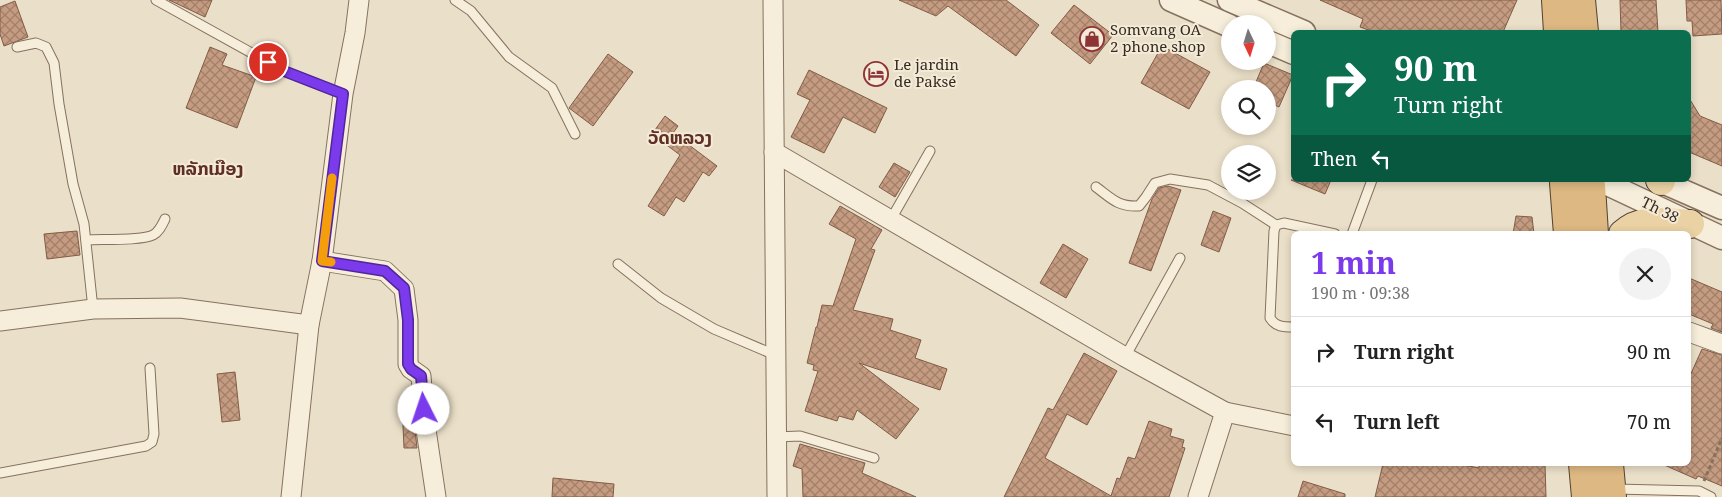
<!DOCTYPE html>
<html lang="en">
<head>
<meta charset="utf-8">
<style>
  :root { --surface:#fff; --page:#f2f2f2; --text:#222; --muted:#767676; --line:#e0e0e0; --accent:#7c3aed }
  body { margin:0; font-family:"Noto Serif","Noto Sans Lao",serif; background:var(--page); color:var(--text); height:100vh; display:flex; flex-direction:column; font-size:19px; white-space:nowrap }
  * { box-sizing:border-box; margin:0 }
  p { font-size:16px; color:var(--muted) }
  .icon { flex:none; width:28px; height:28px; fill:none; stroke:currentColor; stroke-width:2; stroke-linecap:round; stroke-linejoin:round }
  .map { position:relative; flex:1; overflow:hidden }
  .sheet { position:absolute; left:1291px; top:231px; width:400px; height:235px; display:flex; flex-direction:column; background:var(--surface); border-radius:8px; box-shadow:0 2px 8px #0003 }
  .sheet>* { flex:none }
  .hud { position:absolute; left:1291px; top:30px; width:400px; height:152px; border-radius:8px; box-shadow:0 2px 8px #0003; background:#0b6e4f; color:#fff; overflow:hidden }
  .needle { width:32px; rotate:176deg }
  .tools { position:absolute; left:1221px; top:15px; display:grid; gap:10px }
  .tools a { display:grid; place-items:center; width:55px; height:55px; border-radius:50%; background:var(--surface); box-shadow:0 2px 8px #0003; font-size:25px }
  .pin { position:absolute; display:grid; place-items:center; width:42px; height:42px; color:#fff; margin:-21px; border:2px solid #fff; border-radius:50%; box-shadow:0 1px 5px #0007 }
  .me { position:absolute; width:55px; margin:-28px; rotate:356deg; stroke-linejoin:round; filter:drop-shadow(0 0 4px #0008) }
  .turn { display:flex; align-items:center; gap:18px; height:105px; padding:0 20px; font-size:22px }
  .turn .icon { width:65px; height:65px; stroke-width:2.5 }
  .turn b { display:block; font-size:35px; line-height:42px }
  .then { display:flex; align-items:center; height:48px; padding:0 20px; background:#0003; gap:10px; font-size:19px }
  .round { display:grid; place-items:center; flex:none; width:52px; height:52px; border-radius:26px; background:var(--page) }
  .head { display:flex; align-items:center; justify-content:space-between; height:85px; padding:0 20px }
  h1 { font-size:30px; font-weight:700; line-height:38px; color:var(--accent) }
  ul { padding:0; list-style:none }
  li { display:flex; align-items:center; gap:15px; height:70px; padding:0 20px; border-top:1px solid var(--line) }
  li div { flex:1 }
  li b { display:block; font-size:19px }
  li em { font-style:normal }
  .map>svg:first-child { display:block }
  .building { fill:url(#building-cross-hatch); stroke:#825c47 }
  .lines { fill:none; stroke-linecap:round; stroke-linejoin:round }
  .service-casing { stroke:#85725e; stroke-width:11 }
  .minor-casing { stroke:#85725e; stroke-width:21 }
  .tertiary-casing { stroke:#85725e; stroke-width:25 }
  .primary-casing { stroke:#534132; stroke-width:30 }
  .trunk-casing { stroke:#534132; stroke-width:30 }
  .path { stroke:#85725e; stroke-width:3; stroke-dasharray:4 2.5; stroke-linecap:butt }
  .service { stroke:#f6edda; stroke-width:9 }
  .minor { stroke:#f6edda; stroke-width:19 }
  .tertiary { stroke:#f6edda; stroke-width:22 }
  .primary { stroke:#ead2a4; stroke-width:28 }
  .trunk { stroke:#deb882; stroke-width:28 }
  .route-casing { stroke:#51269a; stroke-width:12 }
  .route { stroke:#7c3aed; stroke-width:9 }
  .slow { stroke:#f59e0b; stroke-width:9 }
  .labels { text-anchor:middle; stroke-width:4; stroke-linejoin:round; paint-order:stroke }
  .poi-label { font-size:15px; fill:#372b21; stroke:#f3ead7; text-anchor:start }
  .street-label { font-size:15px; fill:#372b21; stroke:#f3ead7 }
  .quarter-label { font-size:18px; font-weight:bold; fill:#5f2f24; stroke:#f3ead7 }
</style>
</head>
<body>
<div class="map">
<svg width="1722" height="497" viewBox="0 0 1722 497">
  <defs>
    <pattern id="building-cross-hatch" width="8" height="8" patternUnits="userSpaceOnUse" patternTransform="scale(1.25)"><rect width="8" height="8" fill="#c59c81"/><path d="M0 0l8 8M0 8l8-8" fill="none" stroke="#a17f69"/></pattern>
  </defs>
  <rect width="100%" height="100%" fill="#eadfc8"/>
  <g class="building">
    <path d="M169,0h43l-7,17z"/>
    <path d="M899,0h107l33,25 -23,31 -68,-50 -12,10z"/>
    <path d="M1320,0h197l-14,32h-129l-14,-5 3,-8z"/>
    <path d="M1620,0h36l2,32h-37z"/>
    <path d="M1686,0h35l1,34 -29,2 -1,-15h-5z"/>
    <path d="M15,1l13,36 -24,9 -4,-12v-27z"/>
    <path d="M1074,5l39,30 -23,29 -39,-31z"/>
    <path d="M1162,46l48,26 -21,37 -48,-26z"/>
    <path d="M210,47l17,7 -5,11 34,12 -19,51 -51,-20z"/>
    <path d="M608,54l25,18 -40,54 -24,-18z"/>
    <path d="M1264,63l29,12 -14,32 -11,-5v-13h-15z"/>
    <path d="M809,70l78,38 -12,25 -32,-16 -19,36 -33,-16 19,-37 -13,-6z"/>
    <path d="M1689,98l11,18 22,9v41l-33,-14z"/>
    <path d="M665,116l13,10 -5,7 44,33 -8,10 -6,-4 -19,30 -8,-5 -12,19 -16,-10 32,-51 -28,-21z"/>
    <path d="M894,163l16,9 -15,25 -16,-10z"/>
    <path d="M1291,180h40l-6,14z"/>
    <path d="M1168,186l13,4 -30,81 -22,-8 23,-64 7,-11z"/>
    <path d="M840,206l42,24 -11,19 4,1 -22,60 40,9 -3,11 31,10 -6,18 32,11 -7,21 -81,-27 60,46 -23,30 -39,-29 -4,10 -14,-4 -2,5 -32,-10 13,-40 -5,-1 1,-5 -7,-2 9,-36h1l5,-22 11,1 23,-67 -27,-15z"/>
    <path d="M1213,211l18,7 -12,34 -18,-7z"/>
    <path d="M1516,216l16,1 2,17h-21z"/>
    <path d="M77,231l3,24 -33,4 -3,-25z"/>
    <path d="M1063,244l25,15 -22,39 -26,-15z"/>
    <path d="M1689,278l33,14v40l-11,-4 2,-4 -24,-10z"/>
    <path d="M1702,349l20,6v131l-24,-10 -2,3 -34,-15h27v-86z"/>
    <path d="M1084,353l33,18 -30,54 -20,-11 -22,44 66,38 6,-18 3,1 8,-22 7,2 14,-38 23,8 -2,7 14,4 -2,7 3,1 -16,49h-165l44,-89 5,2z"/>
    <path d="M235,372l5,48 -18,2 -5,-48z"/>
    <path d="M412,403l5,45h-13l-2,-44z"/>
    <path d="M800,444l65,19 -3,10 54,24h-113l-1,-28 -9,-3z"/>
    <path d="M1383,464h75l21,4v-4h66l1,33h-171z"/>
    <path d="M553,478l61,6 -1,13h-61z"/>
    <path d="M1303,481l42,13v3h-47z"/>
  </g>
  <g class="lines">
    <defs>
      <g id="service">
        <path d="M156,0l128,71 59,23"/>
        <path d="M455,0l16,11 38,46 43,31 23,46"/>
        <path d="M17,47l19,-4 10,4 8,16 5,41 14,80 11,40 9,85"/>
        <path d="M1096,187c16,12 22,20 43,19l7,-9 9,-14 15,-4 38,6 34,18 34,22 8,-2 51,11"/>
        <path d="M890,221l40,-70"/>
        <path d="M1276,225l-2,6 -4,87c6,9 13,9 24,9"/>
        <path d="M1352,234l20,-54"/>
        <path d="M86,240c16,-1 54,1 67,-5 6,-3 9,-10 12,-16"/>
        <path d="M618,264l43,34 53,31 61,26"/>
        <path d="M1125,357l55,-99"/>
        <path d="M776,437l24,-1 74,22"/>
        <path d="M0,473l146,-27 6,-4 2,-8 -4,-66"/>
        <path d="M1615,489l84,2 12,6"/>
      </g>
      <g id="minor">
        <path d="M773,0l4,497"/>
        <path d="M774,152l351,205 100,55 -27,85"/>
        <path d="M322,261l63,10 19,18 4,31v44l3,5 10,7 4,47 11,74"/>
        <path d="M0,321l93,-12 87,-1 129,17"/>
        <path d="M1689,332l33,12"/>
        <path d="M1225,412l69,14"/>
        <path d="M291,497l18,-172 13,-64 21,-167 12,-61 4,-33"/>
      </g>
      <g id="tertiary">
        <path d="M1171,0l59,26"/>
        <path d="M1229,0l75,32"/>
        <path d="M1268,42l26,11"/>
        <path d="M1599,180l123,58"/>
        <path d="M1658,180l64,28"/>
      </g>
      <g id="primary">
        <path d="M1660,180l1,1"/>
        <path d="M1623,234c20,-18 43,-11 67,-10"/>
      </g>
      <g id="trunk">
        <path d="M1556,0l2,32"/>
        <path d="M1581,0l3,32"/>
        <path d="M1564,183l4,51"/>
        <path d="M1591,186l3,48"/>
        <path d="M1583,464l3,33"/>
        <path d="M1609,464l3,33"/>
      </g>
    </defs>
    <use href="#service" class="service-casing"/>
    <use href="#minor" class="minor-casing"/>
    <use href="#tertiary" class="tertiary-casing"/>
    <use href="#primary" class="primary-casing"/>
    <use href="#trunk" class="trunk-casing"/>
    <path class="path" d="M1704,481l18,-43"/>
    <use href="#service" class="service"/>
    <use href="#minor" class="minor"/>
    <use href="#tertiary" class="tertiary"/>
    <use href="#primary" class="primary"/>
    <use href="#trunk" class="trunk"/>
  </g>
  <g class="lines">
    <defs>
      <path id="route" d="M268,62l16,9 59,23 -21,167 63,10 19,17 4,32v44l3,5 10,7 3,33"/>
    </defs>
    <use href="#route" class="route-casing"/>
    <use href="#route" class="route"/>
    <path class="slow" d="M331,262l-9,-1 10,-83"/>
  </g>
  <defs>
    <symbol id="shop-ring" viewBox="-11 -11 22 22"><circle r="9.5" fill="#f3ead7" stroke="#8e3437" stroke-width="1.5"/><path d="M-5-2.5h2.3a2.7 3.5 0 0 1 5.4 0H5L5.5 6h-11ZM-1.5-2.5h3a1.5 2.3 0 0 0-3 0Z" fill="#8e3437"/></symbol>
    <symbol id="hotel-ring" viewBox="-11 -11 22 22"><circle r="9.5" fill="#f3ead7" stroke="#8e3437" stroke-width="1.5"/><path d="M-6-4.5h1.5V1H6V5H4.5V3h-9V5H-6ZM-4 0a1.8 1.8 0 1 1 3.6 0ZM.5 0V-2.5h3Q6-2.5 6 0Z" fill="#8e3437"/></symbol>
  </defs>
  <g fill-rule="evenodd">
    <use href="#shop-ring" x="1078" y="25" width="28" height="28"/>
    <use href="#hotel-ring" x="862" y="60" width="28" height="28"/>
  </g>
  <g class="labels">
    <g class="poi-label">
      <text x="1110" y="35">Somvang OA<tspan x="1110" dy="17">2 phone shop</tspan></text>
      <text x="894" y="70">Le jardin<tspan x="894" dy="17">de Paksé</tspan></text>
    </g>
    <g class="street-label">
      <text transform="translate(1660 210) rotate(26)" y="5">Th 38</text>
    </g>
    <g class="quarter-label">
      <text x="680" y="144">ວັດຫລວງ</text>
      <text x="208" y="175">ຫລັກເມືອງ</text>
    </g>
  </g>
</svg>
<div class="tools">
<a><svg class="needle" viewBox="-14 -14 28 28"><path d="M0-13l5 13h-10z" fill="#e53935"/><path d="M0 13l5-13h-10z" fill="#767676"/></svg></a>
<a><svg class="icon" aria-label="search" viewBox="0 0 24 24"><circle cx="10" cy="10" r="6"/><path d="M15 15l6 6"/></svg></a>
<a><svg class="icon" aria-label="layers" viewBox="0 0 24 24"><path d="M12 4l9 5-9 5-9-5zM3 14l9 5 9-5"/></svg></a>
</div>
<div class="pin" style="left:268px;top:62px;background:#d93025"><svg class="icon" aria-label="arrive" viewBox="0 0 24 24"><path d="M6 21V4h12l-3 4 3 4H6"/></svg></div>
<svg class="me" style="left:424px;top:409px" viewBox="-20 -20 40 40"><circle r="19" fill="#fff"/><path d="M0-13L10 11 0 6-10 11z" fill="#7c3aed"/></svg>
<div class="hud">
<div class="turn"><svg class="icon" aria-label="right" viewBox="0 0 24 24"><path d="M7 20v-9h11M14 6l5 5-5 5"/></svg><div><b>90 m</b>Turn right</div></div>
<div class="then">Then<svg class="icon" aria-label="left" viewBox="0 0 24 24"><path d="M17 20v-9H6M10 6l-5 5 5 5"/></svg></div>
</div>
<section class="sheet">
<div class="head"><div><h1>1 min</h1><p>190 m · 09:38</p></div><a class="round"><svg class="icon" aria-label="close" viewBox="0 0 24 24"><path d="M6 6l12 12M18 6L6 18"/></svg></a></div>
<ul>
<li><svg class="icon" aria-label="right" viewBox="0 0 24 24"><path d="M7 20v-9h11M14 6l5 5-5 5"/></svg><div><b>Turn right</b></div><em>90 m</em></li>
<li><svg class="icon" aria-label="left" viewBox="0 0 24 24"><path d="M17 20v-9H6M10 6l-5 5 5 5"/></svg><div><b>Turn left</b></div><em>70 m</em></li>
</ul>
</section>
</div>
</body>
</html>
